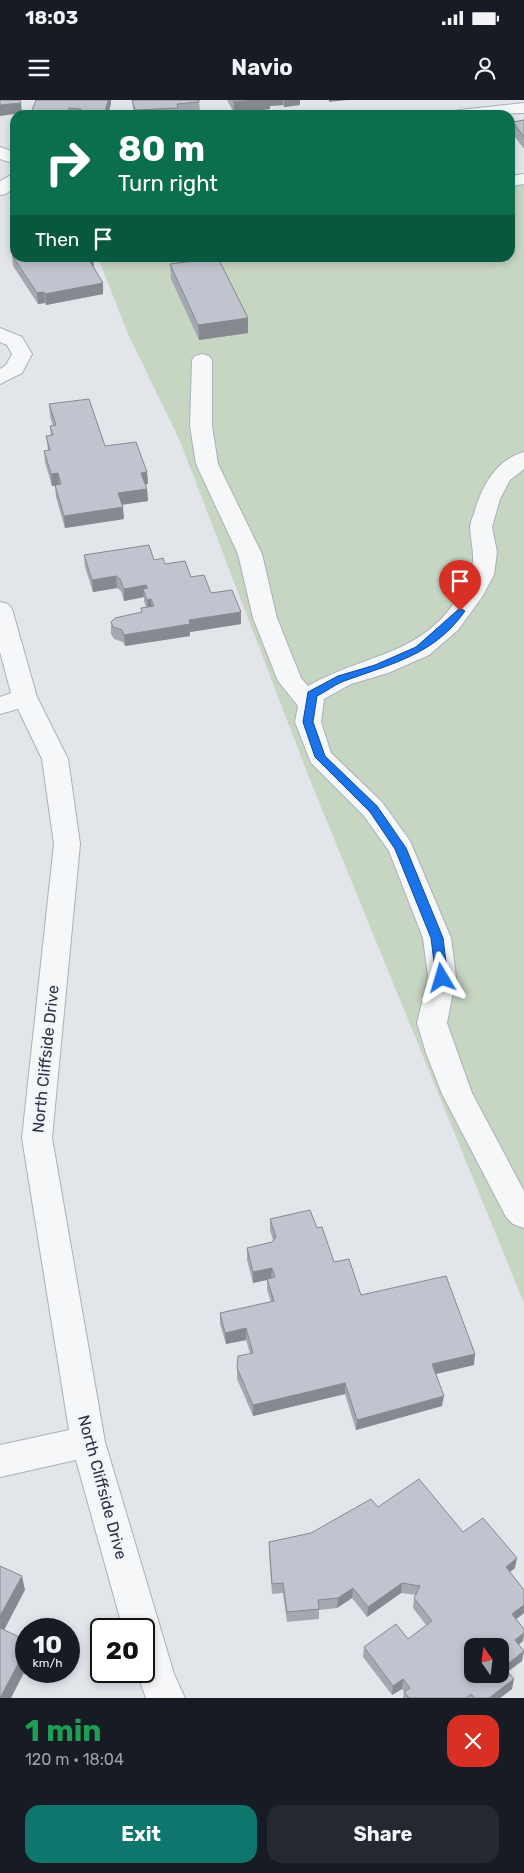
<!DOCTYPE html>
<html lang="en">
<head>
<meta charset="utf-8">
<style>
  :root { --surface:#171b24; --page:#242831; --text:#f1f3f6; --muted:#9ea1a6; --accent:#0f766e }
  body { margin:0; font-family:Rubik,sans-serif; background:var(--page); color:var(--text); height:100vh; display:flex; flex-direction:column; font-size:19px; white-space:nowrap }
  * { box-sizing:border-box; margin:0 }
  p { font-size:16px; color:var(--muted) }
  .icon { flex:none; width:28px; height:28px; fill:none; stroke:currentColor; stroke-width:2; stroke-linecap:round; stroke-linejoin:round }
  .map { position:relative; height:1598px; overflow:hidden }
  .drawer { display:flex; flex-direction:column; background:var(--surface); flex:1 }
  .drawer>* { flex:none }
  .banner { position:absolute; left:10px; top:10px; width:505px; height:152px; border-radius:15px; box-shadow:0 2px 8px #0003; background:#0b6e4f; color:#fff; overflow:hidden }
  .needle { width:32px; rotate:346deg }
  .fabs { position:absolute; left:464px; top:1538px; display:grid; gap:10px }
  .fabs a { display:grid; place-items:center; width:45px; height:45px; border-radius:10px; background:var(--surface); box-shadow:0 2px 8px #0003; font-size:25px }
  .speed { position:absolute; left:15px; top:1518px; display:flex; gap:10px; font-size:25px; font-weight:700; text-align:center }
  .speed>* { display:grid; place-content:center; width:65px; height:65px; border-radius:50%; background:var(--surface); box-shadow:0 2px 8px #0003; line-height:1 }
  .speed small { font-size:12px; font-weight:400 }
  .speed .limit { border:2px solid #111; border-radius:8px; background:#fff; color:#111 }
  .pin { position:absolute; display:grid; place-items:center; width:42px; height:42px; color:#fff; margin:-51px -21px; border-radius:50% 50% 50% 0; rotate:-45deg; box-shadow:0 0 5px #0007 }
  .pin .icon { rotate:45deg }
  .me { position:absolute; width:55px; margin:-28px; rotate:353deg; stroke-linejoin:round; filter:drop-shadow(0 0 4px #0008) }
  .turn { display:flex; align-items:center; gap:18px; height:105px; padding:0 25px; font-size:22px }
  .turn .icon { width:65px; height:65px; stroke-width:2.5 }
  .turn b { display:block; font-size:35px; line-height:42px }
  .then { display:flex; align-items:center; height:48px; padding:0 25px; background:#0003; gap:10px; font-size:19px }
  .round { display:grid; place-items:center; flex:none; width:52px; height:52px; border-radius:15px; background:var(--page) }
  .head { display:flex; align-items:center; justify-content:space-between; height:85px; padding:0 25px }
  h1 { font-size:30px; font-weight:700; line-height:38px; color:#1e9e55 }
  .action { display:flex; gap:10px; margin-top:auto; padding:10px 25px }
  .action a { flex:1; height:58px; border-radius:15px; background:var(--accent); color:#fff; font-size:20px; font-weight:700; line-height:58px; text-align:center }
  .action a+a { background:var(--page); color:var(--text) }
  .status { display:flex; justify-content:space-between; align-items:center; height:35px; padding:0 25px; background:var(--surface); direction:ltr }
  .status svg { height:14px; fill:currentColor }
  header { display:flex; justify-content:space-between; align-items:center; height:65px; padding:0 25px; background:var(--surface); font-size:22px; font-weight:700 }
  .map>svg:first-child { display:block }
  .green { fill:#c7d5c3 }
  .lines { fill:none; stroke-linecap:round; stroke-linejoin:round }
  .minor-casing { stroke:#abb0b9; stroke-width:2 }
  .minor { fill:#f5f7f9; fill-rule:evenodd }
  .wall { fill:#a4a9b1 }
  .shaded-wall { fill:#868990 }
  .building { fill:#bfc4ce; stroke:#868990; fill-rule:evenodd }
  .route { fill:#1a73e8; stroke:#114b97 }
  .labels { text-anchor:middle; stroke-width:4.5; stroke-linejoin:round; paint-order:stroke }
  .street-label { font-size:16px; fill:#2a3244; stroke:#f2f5f8 }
</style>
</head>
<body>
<div class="status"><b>18:03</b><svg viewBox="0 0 49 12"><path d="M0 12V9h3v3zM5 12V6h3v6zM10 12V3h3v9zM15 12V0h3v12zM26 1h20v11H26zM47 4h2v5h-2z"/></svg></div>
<header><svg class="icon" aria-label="menu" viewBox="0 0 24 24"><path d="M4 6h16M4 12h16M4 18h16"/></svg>Navio<svg class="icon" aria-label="person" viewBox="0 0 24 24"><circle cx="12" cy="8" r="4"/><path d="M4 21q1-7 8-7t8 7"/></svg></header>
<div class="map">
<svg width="524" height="1598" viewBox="0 0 524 1598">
  <rect width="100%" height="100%" fill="#e2e6eb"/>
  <path class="green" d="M524,75v1128l-216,-528 -128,-334 -51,-105 -31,-78h412v-82z"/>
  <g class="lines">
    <defs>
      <g id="minor">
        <path d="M524,3v10l-73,2 3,-4 6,-1z"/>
        <path d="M0,47l15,5v12l-15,-5z"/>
        <path d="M15,73v14l-9,7 -6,1v-14z"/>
        <path d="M524,74v10l-14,2v-10z"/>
        <path d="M0,228l22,9 10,17 -10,19 -22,11v-15l6,-4 6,-11 -5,-9 -7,-3z"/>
        <path d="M202,254l7,2 3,4v66l6,38 44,90 15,64 24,60 7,8c65,-36 125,-30 161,-109 8,-17 2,-32 1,-49 0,-4 2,-10 4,-14 7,-26 21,-54 50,-62v17l-14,11 -10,19 -8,28 5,25 -3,23 -12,22 -24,33 -29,25 -41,18 -37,11 -27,15 -3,23 10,31 51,49 28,39 41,97 5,39 -9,46 25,70 52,98v37l-11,-4 -7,-7 -64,-123 -16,-41 -9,-30 11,-46 -5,-39 -34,-87 -25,-35 -53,-53 -16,-41 3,-16 -20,-25 -25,-63 -15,-64 -42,-90 -6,-38 2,-66 3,-4z"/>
        <path d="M0,502l8,2 4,5 25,88 31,62 12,85 -28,294 53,304 69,232 11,24h-39l-10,-27h8v-42h-21l-47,-169 -76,17v-32l69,-15 -47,-292 32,-294 -12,-85 -24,-50 -18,5v-17l11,-4 -11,-41z"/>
      </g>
    </defs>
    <use href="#minor" class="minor-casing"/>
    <use href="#minor" class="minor"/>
  </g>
  <g class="wall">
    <path d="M36,0l75,3 -3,12h-78z"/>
    <path d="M132,0h67l1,13 -22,2h-44z"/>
    <path d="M227,0h73v5l-16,2 -1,-2 -13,1v3l-36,4z"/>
    <path d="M524,20v29l-12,-16 1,-11z"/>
    <path d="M12,155l81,3 1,10 9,26 -57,11 -1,-2 -7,1 -25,-38z"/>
    <path d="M170,164l78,54v15l-49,7 -28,-61z"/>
    <path d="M49,304l56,42 42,26 1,12h-3l2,5 1,12 -26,4 2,14 -59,9 -9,-31 -1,-11h-3l-7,-24 -1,-11 4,-1 -2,-14h5l-1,-10h3l-3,-10z"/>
    <path d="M84,455l70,5 11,4 26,13 20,16 30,31 -51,8v4l-65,10 -2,-4 -9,-3 -3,-5v-12l30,-10v-4l5,-1 -2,-6v-4l-20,4 -3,-10 -4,-3 -24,4 -8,-25z"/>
    <path d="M270,1119l47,9 17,34 27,33 113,70 -38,9 6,32 -86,24 -11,-36 -92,22 -16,-37v-11l13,-15 -4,-13 -20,4 -6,-20v-11l51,-11 -4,-12v-10l-14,3 -6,-23v-12l25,-6 1,-2 -3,-10z"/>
    <path d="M378,1407l85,25 52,36 -5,4 14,18v23l-8,6 8,10 -1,12 -4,3 3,17 -14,10 4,18 -12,9h-97l1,-6 -2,-3 -10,6 -29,-38 1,-10 44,-8 18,-14 -13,-17 1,-10 2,-3 -15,-2 -34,24 -15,-19 -15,10 -18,2v9l-32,3 -4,-29 -11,1 -3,-41v-11l42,-9z"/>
  </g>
  <g class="shaded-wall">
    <path d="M108,0h3v3l-3,12h-3z"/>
    <path d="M256,0h27v5l-13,1v3l-36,4v-11z"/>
    <path d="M284,0h16v5l-16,2z"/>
    <path d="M329,0h19l-19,2z"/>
    <path d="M21,3l1,10 -22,3v-11z"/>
    <path d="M510,48h5l-1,10 -4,1z"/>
    <path d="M88,158h5l1,10z"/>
    <path d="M103,183v11l-57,11 -1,-11z"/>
    <path d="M44,192l1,11 -7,1 -1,-11z"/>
    <path d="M248,218v15l-49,7 -1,-15z"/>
    <path d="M147,372l1,12 -6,1 -1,-12z"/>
    <path d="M58,373l1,12 -7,1 -1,-12z"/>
    <path d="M147,389l1,12 -29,4 -1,-12z"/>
    <path d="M123,407l1,12 -59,9 -1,-12z"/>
    <path d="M116,476l1,12 -24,4 -1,-12z"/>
    <path d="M146,485l1,12 -4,-8 1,8 -20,4v-12z"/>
    <path d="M151,499l1,12 -4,1 -1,-12z"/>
    <path d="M241,512v12l-51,8v4l-65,10 -1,-11 65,-15z"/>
    <path d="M272,1168l-1,11 -18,4v-11z"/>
    <path d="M246,1228v12l-20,4 -1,-11z"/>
    <path d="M475,1254l-1,11 -43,10 1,-11z"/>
    <path d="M345,1283v11l-92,22v-11z"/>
    <path d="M444,1296l-2,10 -86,24 1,-10z"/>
    <path d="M517,1458l-2,10 -12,9 3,-10z"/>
    <path d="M22,1476l3,14 -25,48v-22z"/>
    <path d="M402,1483l-1,10 -34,24 1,-10z"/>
    <path d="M353,1488l-1,10 -15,10 1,-10z"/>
    <path d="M524,1505v8l-14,11 2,-10z"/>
    <path d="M524,1533l-1,8 -10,8 2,-9z"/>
    <path d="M26,1549v20l-15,29h-11z"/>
    <path d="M524,1551l-2,10 -20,15 2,-9z"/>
    <path d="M403,1579l-1,10 -10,6 1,-9z"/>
    <path d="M514,1579l-2,10 -12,9h-11z"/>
  </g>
  <g class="building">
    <path d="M0,0h20l1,3 -21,2z"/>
    <path d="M36,0h72l-3,13 -26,-1 2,-3 -12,-1 -2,7h-37z"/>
    <path d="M132,0h67v2l-22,2 1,4 -43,2z"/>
    <path d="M233,0h23l-22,2z"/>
    <path d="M524,20v17l-11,-15z"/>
    <path d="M510,40l5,8h-5z"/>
    <path d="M12,155h3v3h76h-3l15,25 -58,11 -1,-2 -7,1z"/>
    <path d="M218,158l30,60 -50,7 -28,-61z"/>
    <path d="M89,299l16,47 31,-4 11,30 -6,1 6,16 -29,4 5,14 -59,9 -9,-31 6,-1 -3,-11 -7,1 -7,-23 6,-1 -4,-14 7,-1 -3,-9 6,-1 -7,-21z"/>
    <path d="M149,445l5,15 9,-2 2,6 20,-3 6,16 13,-2 7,18 21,-3 9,22 -52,8 1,4 -66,11 -2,-5 -9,-3 -2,-5 4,-4 27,-6 -1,-4 13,-2 -3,-7 -4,1 -4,-11 5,-1 -2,-3 -22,4 -4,-10 -4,-3 -24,4 -8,-25z"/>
    <path d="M310,1110l7,18 5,-1 12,35 15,-3 12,36 85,-19 29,78 -43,10 12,32 -87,24 -12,-37 -92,22 -16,-37 1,-12 15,-3 -7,-25 -21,5 -5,-20 54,-12 -7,-22 8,-2 -3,-9 -19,4 -6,-24 25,-6 4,-5 -6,-18z"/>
    <path d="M419,1379l44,53 20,-14 34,40 -11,9 18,23v15l-12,9 12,15v4l-9,7 9,11 -20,16 10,12 -25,19h-14l-4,-4 -5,4h-57l-5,-6 6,-4 -7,-9 -10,7 -29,-39 32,-23 12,15 24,-18 -18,-23 6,-12 -18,-3 -34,24 -15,-19 -15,10 -20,2 1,9 -32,3 -4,-29 -11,1 -3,-42 42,-9 60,-34 7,8zM472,1546h28v28h-28z"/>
    <path d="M0,1466l22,10 -22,40z"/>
    <path d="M0,1528l26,12v9l-26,49z"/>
  </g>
  <path class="route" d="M460,508l5,3c-30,43 -71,52 -118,69 -10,3 -20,11 -30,16l-4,26 12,34 52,50 29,42 37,90 5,40 -6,4 -6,-4 -5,-40 -36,-89 -25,-37 -55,-55 -12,-35 5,-30 30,-16 37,-11 41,-18z"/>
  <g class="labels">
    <g class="street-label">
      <text transform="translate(45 959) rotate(-84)" y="6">North Cliffside Drive</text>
      <text transform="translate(103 1387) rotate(75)" y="6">North Cliffside Drive</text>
    </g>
  </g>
</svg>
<div class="fabs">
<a><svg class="needle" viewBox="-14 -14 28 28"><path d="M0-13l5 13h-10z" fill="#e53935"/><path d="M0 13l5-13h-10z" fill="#9ea1a6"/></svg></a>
</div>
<div class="speed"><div>10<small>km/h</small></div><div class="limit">20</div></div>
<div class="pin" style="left:460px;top:511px;background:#d93025"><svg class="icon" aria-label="arrive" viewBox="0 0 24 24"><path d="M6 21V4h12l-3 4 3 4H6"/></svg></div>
<svg class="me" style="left:442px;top:878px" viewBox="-20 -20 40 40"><path d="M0-17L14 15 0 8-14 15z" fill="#1a73e8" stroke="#fff" stroke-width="4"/></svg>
<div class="banner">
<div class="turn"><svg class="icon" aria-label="right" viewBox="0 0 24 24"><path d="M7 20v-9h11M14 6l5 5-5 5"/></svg><div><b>80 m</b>Turn right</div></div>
<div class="then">Then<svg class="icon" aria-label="arrive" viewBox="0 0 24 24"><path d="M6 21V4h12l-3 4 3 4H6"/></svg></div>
</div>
</div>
<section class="drawer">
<div class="head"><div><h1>1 min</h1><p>120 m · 18:04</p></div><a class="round" style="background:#d93025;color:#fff"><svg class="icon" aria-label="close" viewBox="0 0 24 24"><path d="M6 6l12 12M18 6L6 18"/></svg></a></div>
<div class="action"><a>Exit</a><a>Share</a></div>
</section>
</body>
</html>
